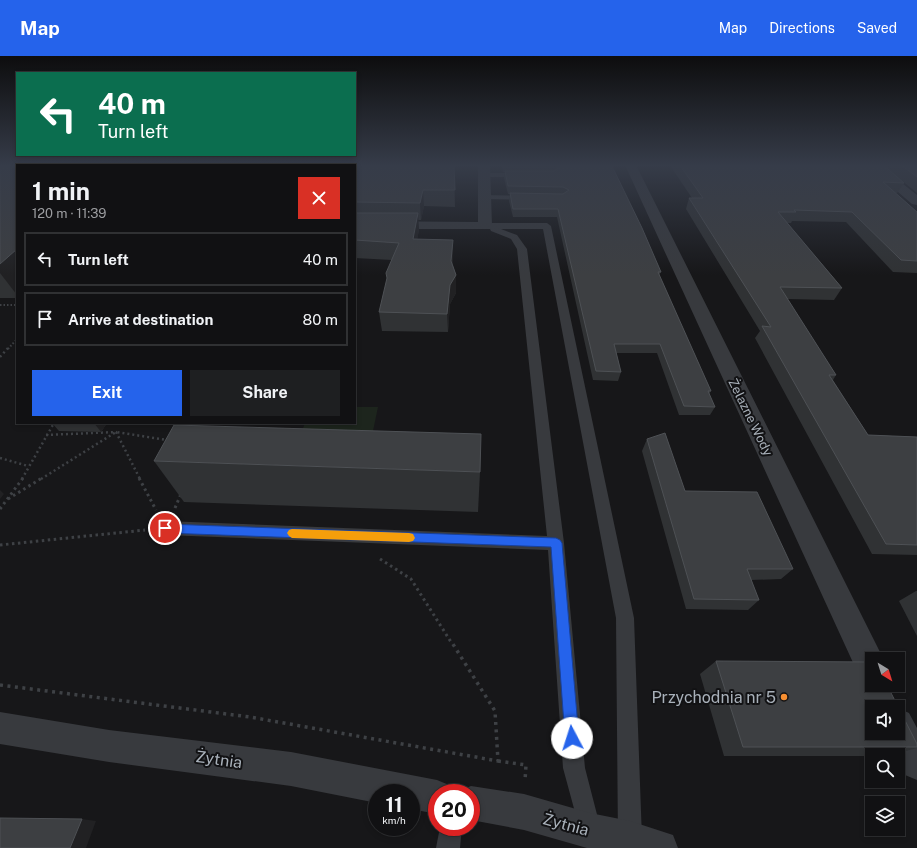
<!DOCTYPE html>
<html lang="en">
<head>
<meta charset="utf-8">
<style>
  :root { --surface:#111113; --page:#1e1f21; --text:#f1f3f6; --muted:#9c9da0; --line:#303133; --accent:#2563eb }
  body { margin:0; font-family:"Public Sans",sans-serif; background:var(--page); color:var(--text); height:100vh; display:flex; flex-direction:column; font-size:15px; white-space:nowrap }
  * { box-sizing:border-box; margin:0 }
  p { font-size:13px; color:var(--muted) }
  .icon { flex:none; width:22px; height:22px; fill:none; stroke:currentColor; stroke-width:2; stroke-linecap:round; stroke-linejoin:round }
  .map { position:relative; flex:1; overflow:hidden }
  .side { position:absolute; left:16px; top:108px; width:340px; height:260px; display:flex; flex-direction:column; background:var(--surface); border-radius:0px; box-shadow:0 2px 6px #0003,0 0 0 1px var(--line) }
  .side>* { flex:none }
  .banner { position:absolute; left:16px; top:16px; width:340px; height:84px; border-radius:0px; box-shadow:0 2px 6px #0003,0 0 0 1px var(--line); background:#0b6e4f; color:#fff; overflow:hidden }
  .needle { width:26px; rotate:142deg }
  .tools { position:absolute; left:865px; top:596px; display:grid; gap:8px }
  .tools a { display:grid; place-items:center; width:40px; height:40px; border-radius:0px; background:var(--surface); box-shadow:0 2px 6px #0003,0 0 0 1px var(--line); font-size:20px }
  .speed { position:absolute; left:368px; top:728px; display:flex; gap:8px; font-size:20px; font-weight:700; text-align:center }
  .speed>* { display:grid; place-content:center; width:52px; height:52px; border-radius:50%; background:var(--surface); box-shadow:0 2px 6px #0003,0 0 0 1px var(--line); line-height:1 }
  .speed small { font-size:10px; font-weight:400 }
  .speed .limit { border:6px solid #d22; background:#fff; color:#111 }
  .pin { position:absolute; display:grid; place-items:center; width:34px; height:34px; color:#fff; margin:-17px; border:2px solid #fff; border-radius:50%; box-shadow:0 1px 4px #0007 }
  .me { position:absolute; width:44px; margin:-22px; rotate:355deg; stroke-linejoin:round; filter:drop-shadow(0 0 3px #0008) }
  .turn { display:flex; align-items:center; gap:14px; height:84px; padding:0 16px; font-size:18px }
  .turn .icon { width:52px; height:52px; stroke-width:2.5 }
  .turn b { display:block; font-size:28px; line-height:34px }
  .round { display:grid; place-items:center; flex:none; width:42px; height:42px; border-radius:0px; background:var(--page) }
  .overview { display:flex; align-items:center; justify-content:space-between; height:68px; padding:0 16px }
  h1 { font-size:24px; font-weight:700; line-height:30px }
  .primary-button { display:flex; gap:8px; margin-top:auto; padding:8px 16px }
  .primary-button a { flex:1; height:46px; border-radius:0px; background:var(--accent); color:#fff; font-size:16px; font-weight:700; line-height:46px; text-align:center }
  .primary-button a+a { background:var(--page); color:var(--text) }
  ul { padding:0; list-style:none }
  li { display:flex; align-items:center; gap:12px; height:54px; margin:0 8px 6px; padding:0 8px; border:2px solid var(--line); border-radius:0px }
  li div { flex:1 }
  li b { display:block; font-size:15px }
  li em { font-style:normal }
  header { display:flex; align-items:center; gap:24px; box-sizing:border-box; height:56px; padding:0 20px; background:var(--accent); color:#fff }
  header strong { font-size:19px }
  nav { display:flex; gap:22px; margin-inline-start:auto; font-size:14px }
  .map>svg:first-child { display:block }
  .green { fill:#1d251d }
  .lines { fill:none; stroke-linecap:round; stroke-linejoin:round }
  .path-far4 { stroke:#3e4145; stroke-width:1.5; stroke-dasharray:1 1.5; stroke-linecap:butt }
  .path-far3 { stroke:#3e4145; stroke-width:2; stroke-dasharray:1.5 2; stroke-linecap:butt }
  .path-far2 { stroke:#3e4145; stroke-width:2.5; stroke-dasharray:2 3; stroke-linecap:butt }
  .path-far1 { stroke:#3e4145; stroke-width:3; stroke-dasharray:2.5 3.5; stroke-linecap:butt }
  .path { stroke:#3e4145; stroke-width:3.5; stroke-dasharray:3 4.5; stroke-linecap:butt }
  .service { fill:#383a3e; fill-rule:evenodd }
  .minor { fill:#383a3e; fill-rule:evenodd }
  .wall { fill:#303234 }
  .shaded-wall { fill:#212123 }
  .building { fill:#3d3f42; stroke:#4e5155; fill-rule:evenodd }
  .route { fill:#2563eb; stroke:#184099 }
  .slow { fill:#f59e0b }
  .poi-dot { fill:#f88f31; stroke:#121214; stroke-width:1.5 }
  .labels { text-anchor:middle; stroke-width:4; stroke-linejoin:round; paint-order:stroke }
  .street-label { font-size:13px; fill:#a9b1ba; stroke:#121214 }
  .near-poi-label { font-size:16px; fill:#a9b1ba; stroke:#121214; text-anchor:end }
  .near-street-label { font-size:16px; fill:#a9b1ba; stroke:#121214 }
</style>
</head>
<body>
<header>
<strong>Map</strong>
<nav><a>Map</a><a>Directions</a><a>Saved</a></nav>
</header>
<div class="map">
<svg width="917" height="792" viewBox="0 0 917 792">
  <rect width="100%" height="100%" fill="#171719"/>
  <path class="green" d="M355,351h23l-9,43 -73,-3 9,-24h50z"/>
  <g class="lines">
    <path class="path-far4" d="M255,109h2"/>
    <g class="path-far3">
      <path d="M0,249h17"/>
      <path d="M8,293l9,-10"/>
    </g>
    <g class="path-far2">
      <path d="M0,301l8,-9"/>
      <path d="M46,379l70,-3 24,47"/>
      <path d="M0,402l28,8"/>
      <path d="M22,423l32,-56"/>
      <path d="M41,423l75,-47 51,8"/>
    </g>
    <g class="path-far1">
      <path d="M139,422l17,32"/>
      <path d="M8,443l34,-21"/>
      <path d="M175,452l6,-14"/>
      <path d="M0,453l23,-31"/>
      <path d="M0,489l145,-15"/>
      <path d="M380,503l31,20 40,63"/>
    </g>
    <g class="path">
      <path d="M0,629l250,32 248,44 -3,-50 -44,-70"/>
      <path d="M498,705l28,4 -1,16"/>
    </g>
    <g class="service">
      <path d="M481,117h43l4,2 -4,2h-40l-4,-2z"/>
      <path d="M481,139l47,1 4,2 -4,2 -44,-1 -4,-2z"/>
      <path d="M485,167h62l4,3 83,392 8,221 -4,8 -2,1 -14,-1 -4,-8 -2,-221 -73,-389h-42l16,6 10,14 37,294 21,225 16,62 -3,8 -8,3 -8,-3 -19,-70 -15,-218 -383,-15 -6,-2 -2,-5 2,-5 6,-2 382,15 -30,-287 -6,-10 -20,-8 -1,-2 -8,-1 -1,-2 1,-2z"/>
      <path d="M440,771h22l-2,21h-24z"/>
    </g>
    <g class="minor">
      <path d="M478,109h12l2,61 -2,3h-135v-8l123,1z"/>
      <path d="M625,109h11l247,493 -11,1v25l-11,-4z"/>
      <path d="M868,109h11l38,30v10l-5,-1 -43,-37z"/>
      <path d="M898,652l11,5 8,15v52l-12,-5 -7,-16v-4h-2l-10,-22h12z"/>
      <path d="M0,656l109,18 182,22 146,28 12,5 4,8h-16v21l-26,-5v-16h-34v10l-86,-17 -182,-24 -109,-18z"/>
      <path d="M471,730l53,8 66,19 40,8 43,14 5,13h-91l-63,-18 -53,-10v-27h-13l1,-2z"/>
    </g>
  </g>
  <g class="wall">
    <path d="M0,108l17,1v133h-17z"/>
    <path d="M454,108l1,43 -31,-1 -3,14h-3l1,10 -2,9 36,1v25l3,10v18l-6,11 -2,28 -66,-1 -3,-19 13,-52 -37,-2v-93z"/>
    <path d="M501,108h110l50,108 -2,3 52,116 -2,3 6,13 -5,8h-31l-22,-62h-41l5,19 -3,9 -25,-1 -36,-163h-44l-4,-16 1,-7h-2l-4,-16 1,-6h-2z"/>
    <path d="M669,108h248v29l-17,-14 4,4 -7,10h-2l22,19v61l-24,-1 -47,-50 -54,-1 -1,2h-4l55,65 -8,12 -47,-1 49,76 -3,5 35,55 49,2v118l-45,-1 -117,-216 5,-7 -74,-122 3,-11h3z"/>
    <path d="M52,367h55l-6,9 -42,-1z"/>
    <path d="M647,383l38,52 108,78 -12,10 -30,1 8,20 -11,10 -62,-1 -44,-158z"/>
    <path d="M154,405l326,11 -2,40 -294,-10z"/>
    <path d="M916,535h1v45l-18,-35z"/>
    <path d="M716,605l201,83v4l-26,7h-19v1h-148l-24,-82z"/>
  </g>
  <g class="shaded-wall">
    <path d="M115,108h42l-42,1z"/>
    <path d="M423,134l1,16 -3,14 -1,-17z"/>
    <path d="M418,157l1,17 -5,27 -1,-18z"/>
    <path d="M453,184v18l-1,21 -1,-18z"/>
    <path d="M17,193v46l-17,-22v-9z"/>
    <path d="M456,219v18l-6,11 -2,28 -1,-18 3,-29z"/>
    <path d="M94,367h13l-6,9z"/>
    <path d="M0,434l4,4 -4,5z"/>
    <path d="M82,763l14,2 -10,27h-16z"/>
  </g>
  <g class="building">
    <path d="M0,108h115l-98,1v84l-17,15z"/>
    <path d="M275,108h179l1,26h-32l-3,13 -65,-1v-37h-81z"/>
    <path d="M555,108h56l31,64 19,44h-3l53,119h-3l7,16 -31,-1 -24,-62h-46l7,28 -25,-1 -38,-162h-45l-3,-16 53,1 6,-4 -6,-3 -55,-1 -3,-15h49l5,-4z"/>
    <path d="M679,108h203l22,19 -21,-1 34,30v49l-16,-1 -49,-48 -58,-2 2,2h-18l64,76 -62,-1 56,88h-7l39,60 49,2v108l-31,-1 -124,-218 9,1 -82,-129h14z"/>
    <path d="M900,108h17v13z"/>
    <path d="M355,157h63l-5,26 40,1 -2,21 5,14 -6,10 -3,29 -68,-2 8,-34 -1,-5 13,-30 -44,-3z"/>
    <path d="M174,369l307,9 -1,38 -326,-11z"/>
    <path d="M665,377l20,58 72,1 36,77h-46l12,31 -65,-1 -47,-160z"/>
    <path d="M716,605l156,1v23h15l30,59v3h-174zM872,651h26v26h-26z"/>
    <path d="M0,762l82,1 -12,29h-70z"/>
  </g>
  <linearGradient id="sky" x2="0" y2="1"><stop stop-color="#0d0d0e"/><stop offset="0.5" stop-color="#363c49"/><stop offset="1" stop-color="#363c49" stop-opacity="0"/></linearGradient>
  <rect width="917" height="219" fill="url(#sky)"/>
  <path class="route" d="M165,468l391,14 4,2 2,3 17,195 -2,4 -5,2 -5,-2 -2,-4 -14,-191 -386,-14 -3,-2 -2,-3 2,-3z"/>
  <path class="slow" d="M292,473l117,4 4,1 2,4 -2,3 -4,1 -117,-4 -3,-2 -2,-3 2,-3z"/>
  <circle class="poi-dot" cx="784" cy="641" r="4"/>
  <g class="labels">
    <g class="street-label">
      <text transform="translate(751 361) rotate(64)" y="5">Żelazne Wody</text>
    </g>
    <g class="near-poi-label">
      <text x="776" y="647">Przychodnia nr 5</text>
    </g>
    <g class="near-street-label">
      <text transform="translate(219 703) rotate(8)" y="6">Żytnia</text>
      <text transform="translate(566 768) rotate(15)" y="6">Żytnia</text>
    </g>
  </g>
</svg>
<div class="tools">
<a><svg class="needle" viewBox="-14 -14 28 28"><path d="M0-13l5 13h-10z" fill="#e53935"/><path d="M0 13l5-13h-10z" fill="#9c9da0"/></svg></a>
<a><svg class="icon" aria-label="sound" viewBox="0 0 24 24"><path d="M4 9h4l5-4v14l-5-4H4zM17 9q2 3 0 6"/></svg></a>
<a><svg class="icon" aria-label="search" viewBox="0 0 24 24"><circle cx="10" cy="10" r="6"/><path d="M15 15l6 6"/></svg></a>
<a><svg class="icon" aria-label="layers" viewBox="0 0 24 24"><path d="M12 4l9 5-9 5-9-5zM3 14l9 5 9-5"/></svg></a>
</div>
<div class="speed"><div>11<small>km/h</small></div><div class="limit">20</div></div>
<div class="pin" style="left:165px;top:472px;background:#d93025"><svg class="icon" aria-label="arrive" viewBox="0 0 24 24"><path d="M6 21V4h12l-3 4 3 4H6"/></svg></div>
<svg class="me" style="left:572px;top:682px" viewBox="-20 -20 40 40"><circle r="19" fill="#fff"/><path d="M0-13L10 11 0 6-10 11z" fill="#2563eb"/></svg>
<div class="banner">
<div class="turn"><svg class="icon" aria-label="left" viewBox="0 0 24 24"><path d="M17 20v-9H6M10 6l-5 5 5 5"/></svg><div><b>40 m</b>Turn left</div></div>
</div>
<section class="side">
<div class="overview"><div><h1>1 min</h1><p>120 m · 11:39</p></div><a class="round" style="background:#d93025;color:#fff"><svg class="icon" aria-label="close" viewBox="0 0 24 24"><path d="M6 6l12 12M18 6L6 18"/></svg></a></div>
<ul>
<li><svg class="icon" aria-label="left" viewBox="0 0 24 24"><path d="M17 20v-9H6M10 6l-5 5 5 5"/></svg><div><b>Turn left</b></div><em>40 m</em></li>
<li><svg class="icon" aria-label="arrive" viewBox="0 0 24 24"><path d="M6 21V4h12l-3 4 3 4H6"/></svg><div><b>Arrive at destination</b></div><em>80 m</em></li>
</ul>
<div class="primary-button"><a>Exit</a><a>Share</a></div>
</section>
</div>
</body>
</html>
